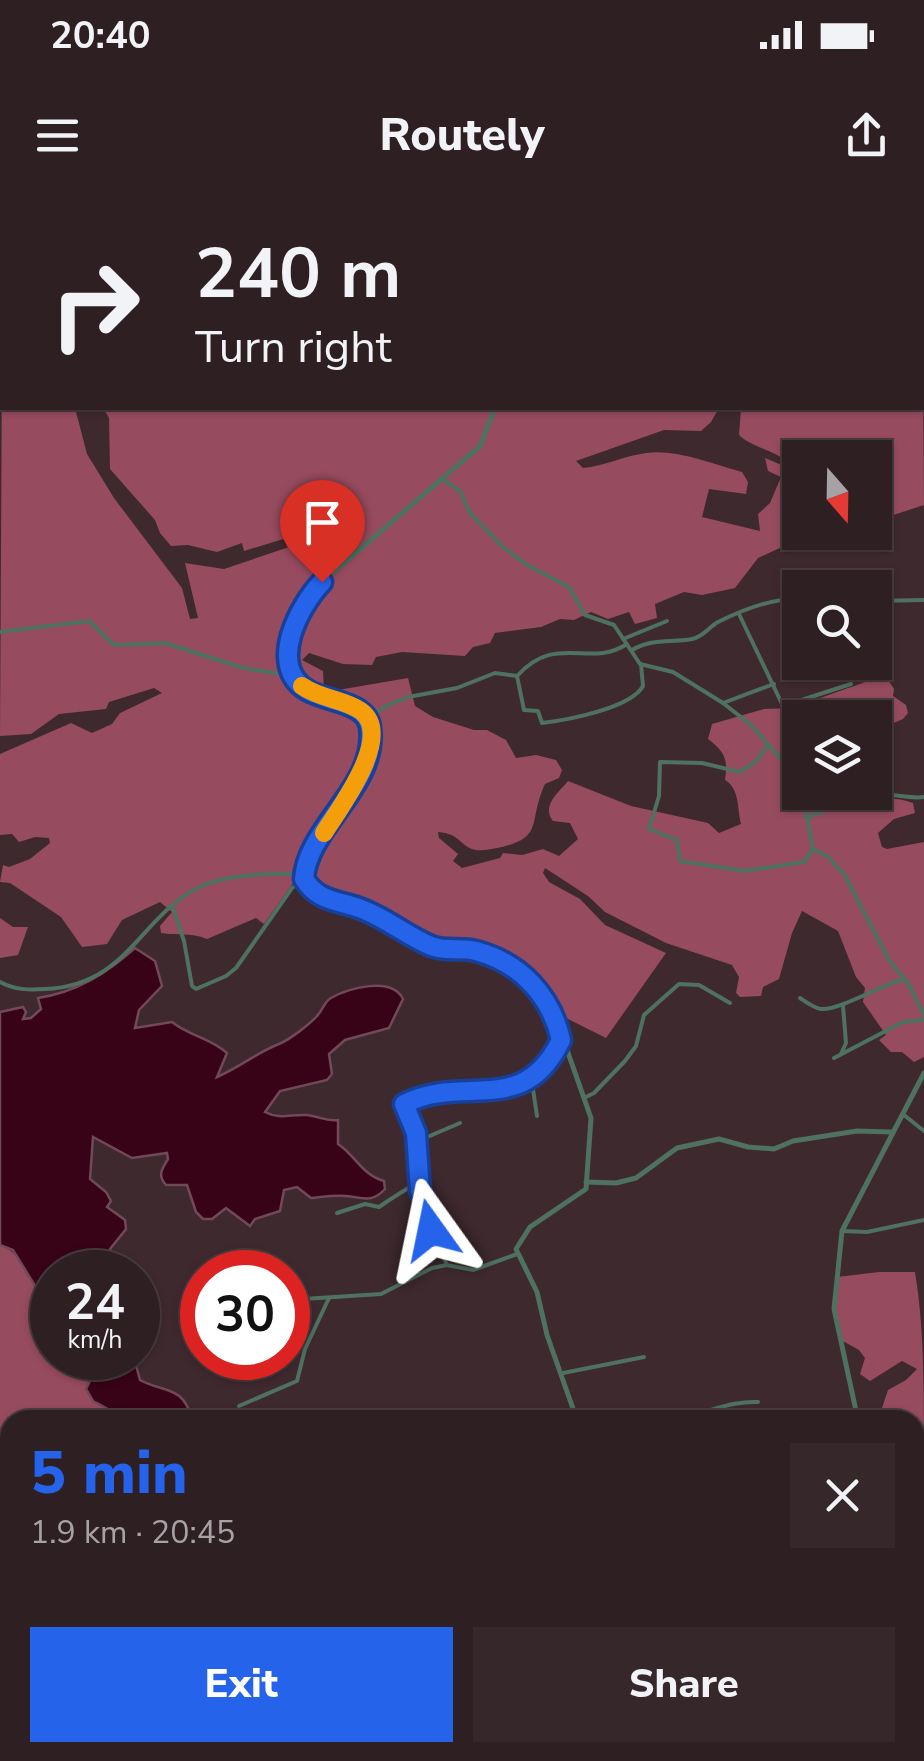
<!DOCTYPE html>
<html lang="en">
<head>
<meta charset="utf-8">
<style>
  :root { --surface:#2e1f22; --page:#36272a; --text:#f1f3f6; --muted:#a7a2a5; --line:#493d40; --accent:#2563eb }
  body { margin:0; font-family:"Nunito Sans",sans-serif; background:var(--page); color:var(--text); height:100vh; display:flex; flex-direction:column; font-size:38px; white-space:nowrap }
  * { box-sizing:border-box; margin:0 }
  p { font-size:32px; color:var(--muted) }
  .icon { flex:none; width:55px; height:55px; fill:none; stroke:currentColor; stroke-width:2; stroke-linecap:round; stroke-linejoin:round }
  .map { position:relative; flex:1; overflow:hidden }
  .side { position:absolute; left:0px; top:1210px; width:925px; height:352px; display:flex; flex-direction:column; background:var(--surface); border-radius:30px 30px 0 0; box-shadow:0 2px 8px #0004,0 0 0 2px var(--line) }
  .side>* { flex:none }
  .top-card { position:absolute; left:0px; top:0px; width:925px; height:210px; box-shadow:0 2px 8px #0004,0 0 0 2px var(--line); background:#2e1f22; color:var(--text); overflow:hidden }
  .needle { width:65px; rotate:160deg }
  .buttons { position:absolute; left:782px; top:240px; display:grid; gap:20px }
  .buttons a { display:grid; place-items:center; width:110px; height:110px; border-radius:0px; background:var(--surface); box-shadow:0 2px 8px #0004,0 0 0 2px var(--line); font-size:50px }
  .speed { position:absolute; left:30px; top:1050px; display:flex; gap:20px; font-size:50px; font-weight:700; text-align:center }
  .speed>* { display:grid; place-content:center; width:130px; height:130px; border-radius:50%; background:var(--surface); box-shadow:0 2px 8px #0004,0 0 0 2px var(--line); line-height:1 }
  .speed small { font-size:25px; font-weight:400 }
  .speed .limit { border:15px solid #d22; background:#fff; color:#111 }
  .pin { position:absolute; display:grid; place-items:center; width:85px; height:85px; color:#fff; margin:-102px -42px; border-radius:50% 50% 50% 0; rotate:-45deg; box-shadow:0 0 10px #0007 }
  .pin .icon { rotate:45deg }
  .me { position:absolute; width:110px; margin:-55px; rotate:348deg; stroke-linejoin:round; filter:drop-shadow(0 0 8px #0008) }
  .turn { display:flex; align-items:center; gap:35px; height:210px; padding:0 30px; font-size:45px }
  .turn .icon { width:130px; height:130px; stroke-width:2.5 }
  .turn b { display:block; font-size:70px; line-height:85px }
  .round { display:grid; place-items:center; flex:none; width:105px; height:105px; border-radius:0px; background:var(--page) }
  .headline { display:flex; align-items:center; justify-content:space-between; height:170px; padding:0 30px }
  h1 { font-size:60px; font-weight:800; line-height:75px; color:var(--accent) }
  .action { display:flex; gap:20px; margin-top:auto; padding:20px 30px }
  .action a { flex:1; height:115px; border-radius:0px; background:var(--accent); color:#fff; font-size:40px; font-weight:800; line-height:115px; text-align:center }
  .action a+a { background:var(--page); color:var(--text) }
  .status { display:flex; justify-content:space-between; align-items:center; height:70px; padding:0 50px; background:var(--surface); direction:ltr }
  .status svg { height:28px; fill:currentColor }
  header { display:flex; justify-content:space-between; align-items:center; height:130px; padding:0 30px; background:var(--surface); font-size:45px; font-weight:800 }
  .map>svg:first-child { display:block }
  .forest { fill:#974b5f }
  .water { fill:#380317; stroke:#724958; stroke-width:2.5 }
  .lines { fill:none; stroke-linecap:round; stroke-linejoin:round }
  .minor { stroke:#4e7161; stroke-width:4 }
  .tertiary { stroke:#4e7161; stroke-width:5 }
  .route-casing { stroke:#184099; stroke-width:25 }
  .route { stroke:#2563eb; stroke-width:18 }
  .slow { stroke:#f59e0b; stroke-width:18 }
</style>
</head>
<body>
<div class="status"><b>20:40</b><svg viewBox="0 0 49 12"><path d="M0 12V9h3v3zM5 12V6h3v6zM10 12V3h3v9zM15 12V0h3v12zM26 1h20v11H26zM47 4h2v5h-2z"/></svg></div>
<header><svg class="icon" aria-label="menu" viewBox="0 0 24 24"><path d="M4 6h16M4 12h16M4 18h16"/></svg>Routely<svg class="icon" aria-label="share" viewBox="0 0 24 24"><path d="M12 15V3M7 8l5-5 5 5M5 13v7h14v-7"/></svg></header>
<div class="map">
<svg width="924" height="1561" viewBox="0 0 924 1561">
  <rect width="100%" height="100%" fill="#3e292e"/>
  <g class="forest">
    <path d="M418,0h479l-492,2z"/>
    <path d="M2,157v51h73l12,46 27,44 68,90 8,31 8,-1 -13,-55 39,6 68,-23 -2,-9 -46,14 -2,-8 -25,9 -29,-7 -17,1 -11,-13 -5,-13 -45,-51 -1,-51 -6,-10h616l-8,14 -10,9 -37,-1 -88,31 7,7c21,-2 41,-12 63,-15 31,-4 66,11 96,19l6,10 -2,12 -37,-5 -7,28 58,14 -2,-17 12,-11 11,-26 -13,-6 -3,-13 19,8 3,-3c-12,-14 -33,-14 -48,-28l2,-27h181l1,-46 1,143 -49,16v-63h-75v74l37,1 -51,12 -28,13 -23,30 -33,7 -18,-3 -29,12 2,14 -22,6 -6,-12 -21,7 -17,-7 -17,8 -14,-1 -19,8 -46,6 -5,10 -17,4 -8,9 -63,-4 -26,5 -4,8 -29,-1 -34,-11 -7,7 21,11 1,17 8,3 76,-13 7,28 18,11 41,13h13l19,10 10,18 20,-3 20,5 6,10 -3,8 -14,6c-18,39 1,54 -48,64 -8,1 -17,4 -25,1 -13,-5 -12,-15 -34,-17l1,6 19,16 -5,7 9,7 38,-10 3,-5 19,2 21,-6 16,7 19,-17 -8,-16 -17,-2c-12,-15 5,-28 15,-40l63,25 77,17 11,10 22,-9c-4,-16 -1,-35 -16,-44 3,-21 0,-28 -17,-41l4,-15 52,-15 28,-1 93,-33 9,14 -1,7 13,9 2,8 -5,6 -28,12v-13h-75v74l34,1 8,14c23,-7 48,-13 71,-4l2,10 -21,6 -16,14 4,14 5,2 37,-7v215l-10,5 -12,-10h-11l-12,-12 7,-5 -23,-33 2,-14 -9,-11 -18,-46 -36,-20 -10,22 -13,46 -16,8 -2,9 -21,1 -4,-4 3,-16 -7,-12 -66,-22 -61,-31 -17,-16 -43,-28 -2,5 6,9 31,17 25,26 61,28 -60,85 -46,-23 -33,-43 -40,-22 -48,-4 -89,-45 -34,-10 -11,-15 -9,3 -32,45 -8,-6 -49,21c-17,-7 -29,-3 -46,-6l-1,-7 12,-14 -12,-10 -38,18 -15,24 -25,3 -21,-30 -51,-34 -10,-1 3,-17 6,2 21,-8 20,-16 -1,-5 -14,-1 -16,5 -7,-8 -12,1v-81l71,-31 21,10 20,-9 8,-11 42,-20 -8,-5 -45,14 -3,7 -47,5 -28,20 -31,2z"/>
    <path d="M0,718l13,9h15l-10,28 -18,3z"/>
    <path d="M0,1045c35,13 52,78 52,113h32l10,15 -1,28 13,7 -7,12h-89v60l-10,8z"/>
    <path d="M879,1072h36c9,53 9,117 9,173h-9v-25h-31l-3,-9 7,-21 18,-10 11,-11 -15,-8 -32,20 -10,-7 5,-16 -6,-8 -18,-10 -5,-27 1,-36z"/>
    <path d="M10,1333v188l-10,4v-67l4,-15 -4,-1v-107z"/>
    <path d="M364,1552l146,1 2,8h-149z"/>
    <path d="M82,1553l136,-1v9h-137z"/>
  </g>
  <g class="water">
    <path d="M135,748l20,13 7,25 -23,24 -4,18 37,-6c19,15 37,15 55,31l-10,24c23,-10 41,-25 62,-33 10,-4 30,-19 38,-28 6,-6 7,-14 14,-18 18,-10 61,-22 72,1l-14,29 -44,12 -16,14 3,20 -5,6 -47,11 -15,21c15,8 26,2 41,3 13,1 20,7 32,5v24c18,12 24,31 46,37l1,8c-14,15 -23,8 -39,7 -12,-1 -24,1 -35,2l-14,-11 -13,3 -4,21 -25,8 -5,7 -24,-18 -14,11h-9l-7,-7 -9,-27h-21c-9,-10 -4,-16 2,-26l-1,-6 -35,5 -39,-21 -3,42 16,13 5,9 -4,6 18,13 1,9 -16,20 5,23h-63v64l-5,-5 -2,-29 -32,-52 -13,-5v-233l23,-5 3,5 -3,7 8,-1 10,-9 -3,-11c39,-6 69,-25 97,-50z"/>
    <path d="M84,1158h50l6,22c24,13 44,5 52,40h-92l6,-12 -13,-7 -7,-12 8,-16z"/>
  </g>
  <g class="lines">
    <g class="minor">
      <path d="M465,0v2"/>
      <path d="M441,278l19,13 10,22 33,34 24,18 42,22 16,28 29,10 26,39 33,8 50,31 28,22 44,50 5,10"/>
      <path d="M875,401l49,-1"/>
      <path d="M739,414l44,92 68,-22"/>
      <path d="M0,432l89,-11 25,24 51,-2 75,24 33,6h21"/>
      <path d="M623,439l44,-18"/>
      <path d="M632,450c20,-12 38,-7 60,-11 11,-2 17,-12 26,-17 24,-12 55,-24 82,-23"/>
      <path d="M517,476l7,34 14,1 4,12c26,-3 89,-15 101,-37l-2,-22"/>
      <path d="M723,503l51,-19"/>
      <path d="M367,518l21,-13 20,-8 49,-9 38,-15 22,3c40,-44 72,-7 110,-32"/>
      <path d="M768,545l-12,16 -16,11 -38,-9 -42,-1 -1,34 -10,33 28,11 3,21 65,10 59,-9 9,-13"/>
      <path d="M802,592l11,57 14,7 17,18 45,86 20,25 15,30"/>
      <path d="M806,618c26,-10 50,-21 78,-23 15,-1 26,4 40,2"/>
      <path d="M173,708l11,33 8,45 4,3 30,-13 10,-8 56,-80 12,-9"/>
      <path d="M0,782c15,8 28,8 45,7 85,-4 94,-74 157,-103 24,-11 73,-14 99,-11"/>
      <path d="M800,798c6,4 14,10 21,11 18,2 61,-25 84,-30"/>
      <path d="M841,854l5,-11 -3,-37"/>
      <path d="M834,858l69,-36 21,-2"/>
      <path d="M531,876l6,40"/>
      <path d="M584,898l10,-5 31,-32 11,-15 8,-31 35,-31 20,1 31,18"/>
      <path d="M904,915l20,16"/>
      <path d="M418,941l42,-18"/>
      <path d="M337,1013l28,-9 14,3c13,-9 27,-18 42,-26"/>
      <path d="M842,1031l25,1 57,-12"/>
      <path d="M447,1065l-16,-35 -3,-21 -7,-15 -3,-56 -14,-34c60,-30 120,14 157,-64"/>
      <path d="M200,1084l2,2"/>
      <path d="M288,1100l93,-6 51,-26 15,-3 26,5 44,-16"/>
      <path d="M563,1173l81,-16"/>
      <path d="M239,1206l58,-25 8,-32 24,-51"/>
      <path d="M647,1220c18,-5 37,-4 56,-8 19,-5 35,-11 55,-10"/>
      <path d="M915,1402l9,-26"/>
      <path d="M915,1491h1"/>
      <path d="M265,1552l1,9"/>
      <path d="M507,1552l6,9"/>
      <path d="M915,1556l9,-4"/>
    </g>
    <g class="tertiary">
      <path d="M537,2v-2"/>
      <path d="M495,208l-15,38 -158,136 -28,42 -5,24 5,25 6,11 8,7 53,20 6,7 3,13 -6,38 -42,66 -19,40 13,20 42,12 80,42 45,5 37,18 13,12 21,29 37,105 -5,71 -56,38 -14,22 21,43 10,43 30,85"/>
      <path d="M586,982l30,1 20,-5 41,-30 42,-9 29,8 26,2 19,-8 64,-10 34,1"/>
      <path d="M858,1220l-24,-111 8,-78 82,-158"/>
      <path d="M0,1478l10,-5"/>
      <path d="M852,1552l8,7 17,-7"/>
      <path d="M889,1552l35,9"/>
    </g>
  </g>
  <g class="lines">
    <defs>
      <path id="route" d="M322,382c-23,24 -55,84 -15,108 19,12 59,11 63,37 8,59 -63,100 -66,152 13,21 30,21 52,28 26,8 49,28 75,39 15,6 30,1 45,5 45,12 75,45 85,89 -38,79 -97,33 -157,64l12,29 4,58 8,18 3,21"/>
    </defs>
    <use href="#route" class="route-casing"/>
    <use href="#route" class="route"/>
    <path class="slow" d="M302,486c18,13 42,13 59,25 34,25 -23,99 -37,122"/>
  </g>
</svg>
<div class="buttons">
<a><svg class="needle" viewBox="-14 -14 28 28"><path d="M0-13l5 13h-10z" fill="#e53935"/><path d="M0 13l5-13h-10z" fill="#a7a2a5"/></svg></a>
<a><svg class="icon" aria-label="search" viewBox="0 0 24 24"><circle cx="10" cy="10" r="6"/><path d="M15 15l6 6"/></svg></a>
<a><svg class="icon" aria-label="layers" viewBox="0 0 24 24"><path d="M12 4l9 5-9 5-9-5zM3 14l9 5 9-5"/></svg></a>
</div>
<div class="speed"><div>24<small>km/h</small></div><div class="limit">30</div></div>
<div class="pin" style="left:322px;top:382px;background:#d93025"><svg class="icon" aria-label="arrive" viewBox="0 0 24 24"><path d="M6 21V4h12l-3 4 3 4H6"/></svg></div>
<svg class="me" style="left:431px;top:1030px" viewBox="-20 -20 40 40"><path d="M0-17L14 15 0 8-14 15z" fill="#2563eb" stroke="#fff" stroke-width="4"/></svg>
<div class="top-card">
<div class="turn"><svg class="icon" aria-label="right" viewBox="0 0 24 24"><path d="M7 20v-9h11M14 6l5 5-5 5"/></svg><div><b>240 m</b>Turn right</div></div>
</div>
<section class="side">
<div class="headline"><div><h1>5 min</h1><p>1.9 km · 20:45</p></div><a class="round"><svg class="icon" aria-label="close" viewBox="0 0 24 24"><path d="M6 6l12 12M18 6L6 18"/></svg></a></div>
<div class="action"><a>Exit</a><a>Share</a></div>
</section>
</div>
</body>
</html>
